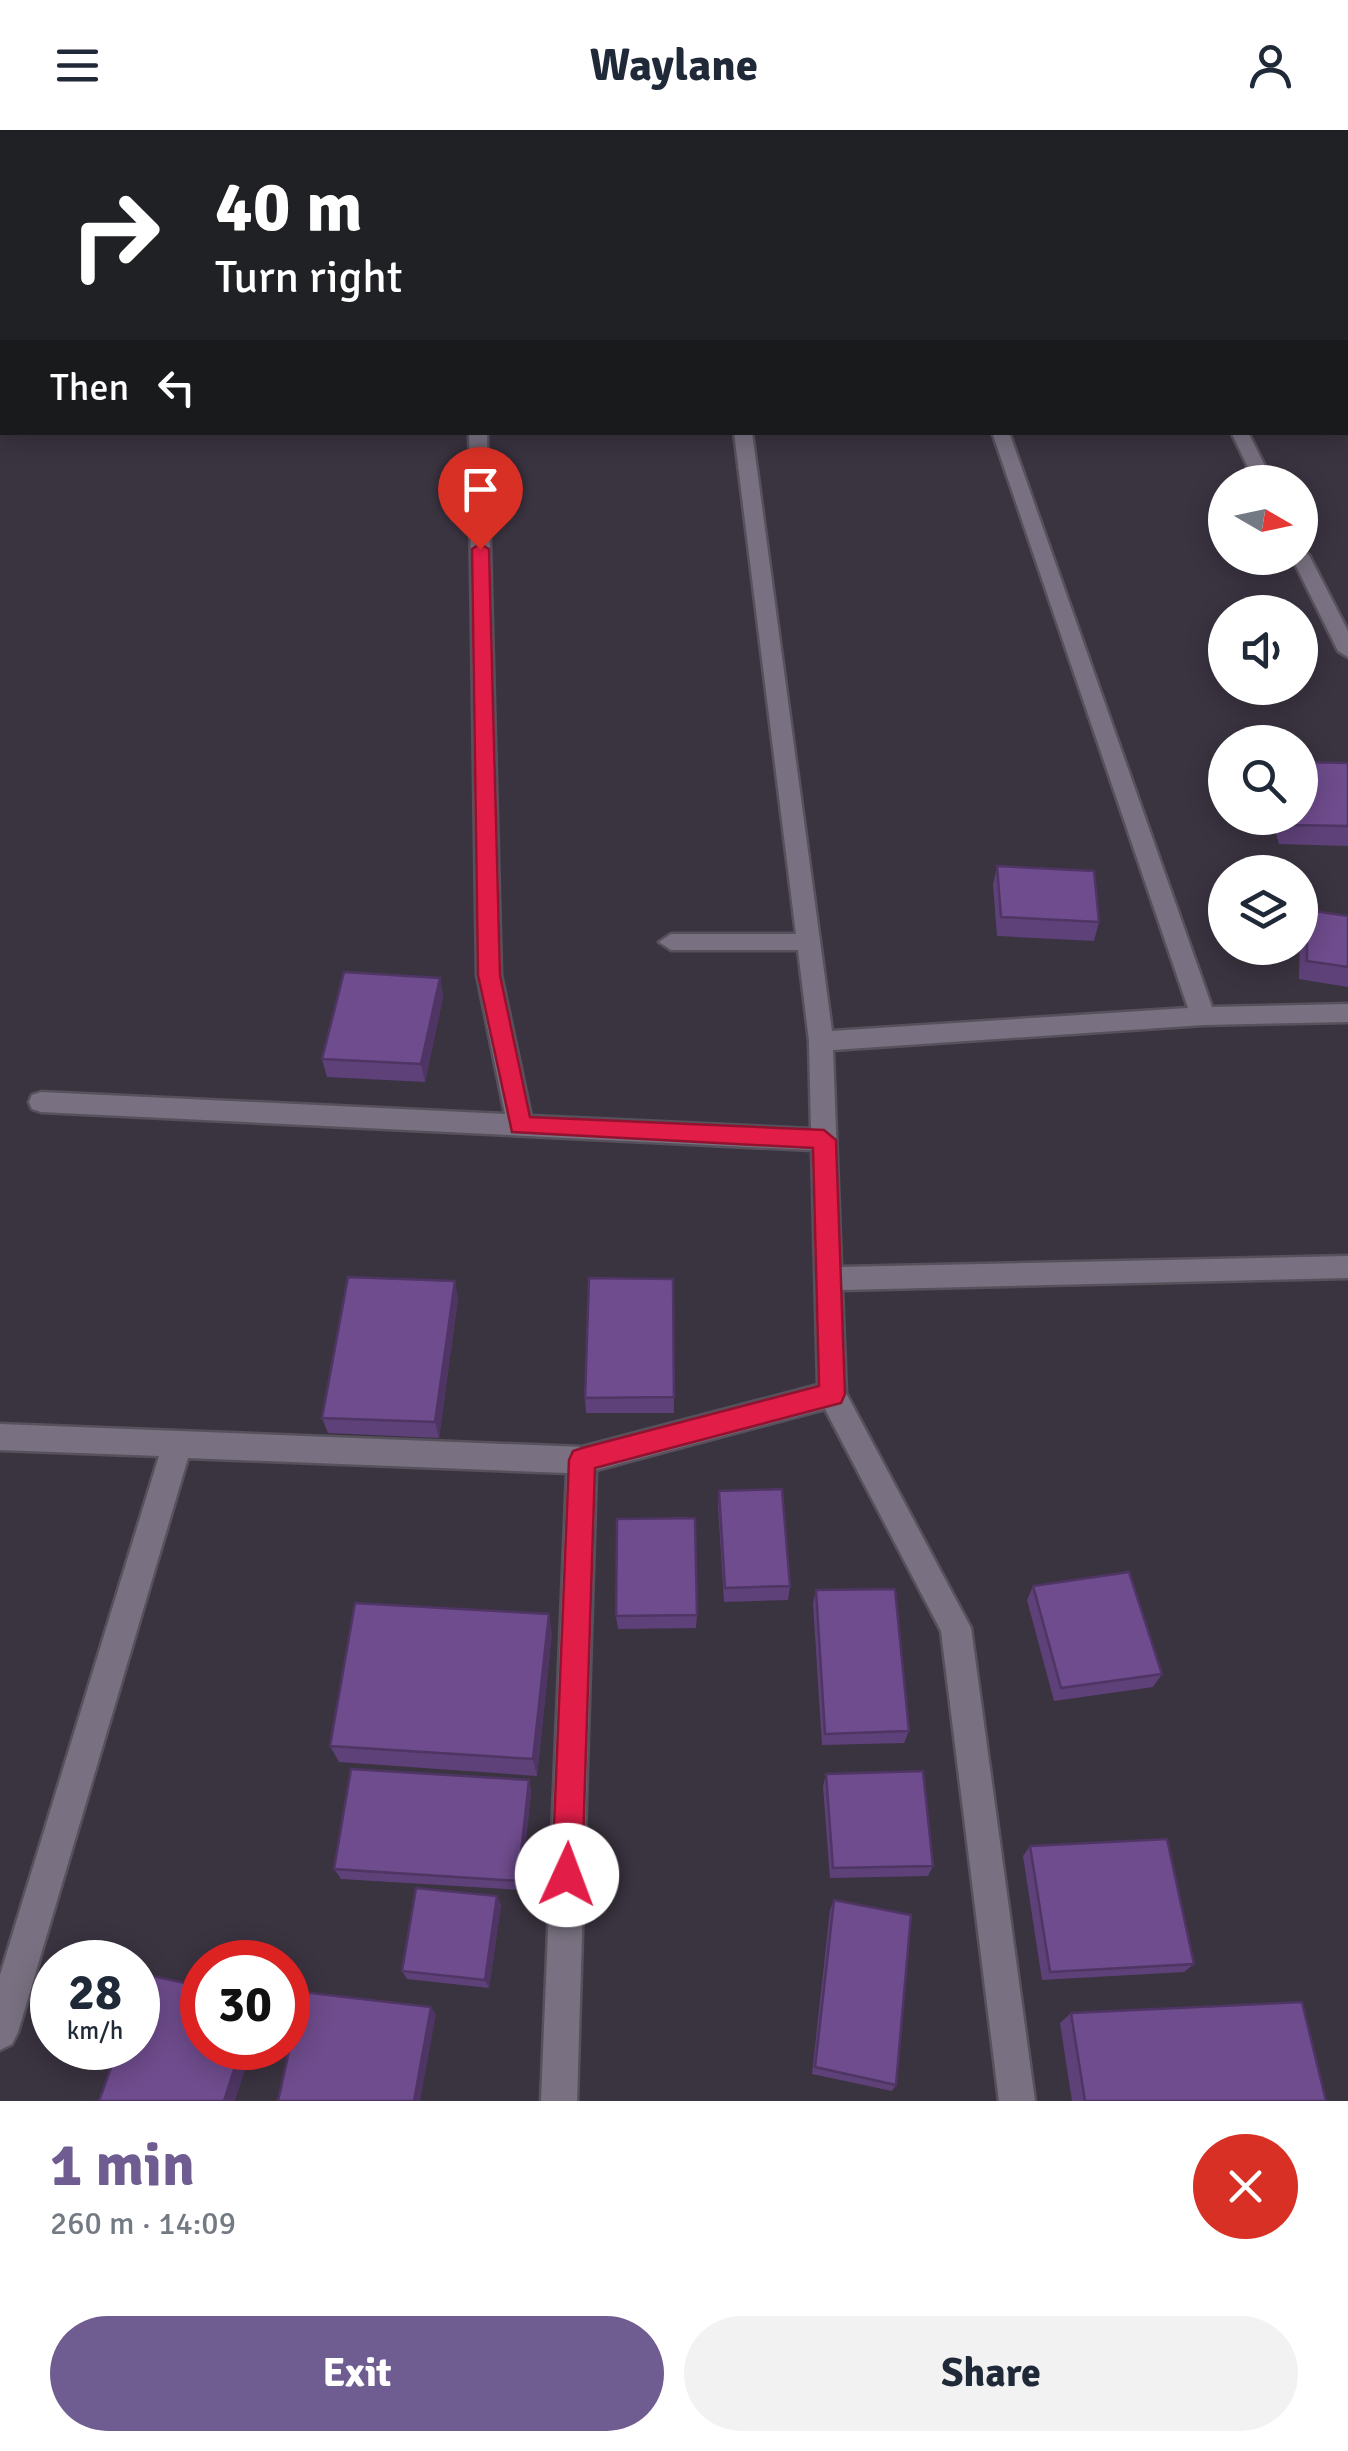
<!DOCTYPE html>
<html lang="en">
<head>
<meta charset="utf-8">
<style>
  :root { --surface:#fff; --page:#f2f2f3; --text:#1f2937; --muted:#747a83; --accent:#6f5d91 }
  body { margin:0; font-family:Signika,sans-serif; background:var(--page); color:var(--text); height:100vh; display:flex; flex-direction:column; font-size:38px; white-space:nowrap }
  * { box-sizing:border-box; margin:0 }
  p { font-size:32px; color:var(--muted) }
  .icon { flex:none; width:55px; height:55px; fill:none; stroke:currentColor; stroke-width:2; stroke-linecap:round; stroke-linejoin:round }
  .map { position:relative; height:1971px; overflow:hidden }
  .panel { display:flex; flex-direction:column; background:var(--surface); flex:1 }
  .panel>* { flex:none }
  .hud { position:absolute; left:0px; top:0px; width:1350px; height:305px; box-shadow:0 5px 25px #0003; background:#202124; color:#fff; overflow:hidden }
  .needle { width:65px; rotate:99deg }
  .fabs { position:absolute; left:1208px; top:335px; display:grid; gap:20px }
  .fabs a { display:grid; place-items:center; width:110px; height:110px; border-radius:50%; background:var(--surface); box-shadow:0 5px 25px #0003; font-size:50px }
  .speed { position:absolute; left:30px; top:1810px; display:flex; gap:20px; font-size:50px; font-weight:700; text-align:center }
  .speed>* { display:grid; place-content:center; width:130px; height:130px; border-radius:50%; background:var(--surface); box-shadow:0 5px 25px #0003; line-height:1 }
  .speed small { font-size:25px; font-weight:400 }
  .speed .limit { border:15px solid #d22; background:#fff; color:#111 }
  .pin { position:absolute; display:grid; place-items:center; width:85px; height:85px; color:#fff; margin:-102px -42px; border-radius:50% 50% 50% 0; rotate:-45deg; box-shadow:0 0 10px #0007 }
  .pin .icon { rotate:45deg }
  .me { position:absolute; width:110px; margin:-55px; rotate:2deg; stroke-linejoin:round; filter:drop-shadow(0 0 8px #0008) }
  .turn { display:flex; align-items:center; gap:35px; height:210px; padding:0 50px; font-size:45px }
  .turn .icon { width:130px; height:130px; stroke-width:2.5 }
  .turn b { display:block; font-size:70px; line-height:85px }
  .then { display:flex; align-items:center; height:95px; padding:0 50px; background:#0003; gap:20px; font-size:38px }
  .round { display:grid; place-items:center; flex:none; width:105px; height:105px; border-radius:52px; background:var(--page) }
  .headline { display:flex; align-items:center; justify-content:space-between; height:170px; padding:0 50px }
  h1 { font-size:60px; font-weight:700; line-height:75px; color:var(--accent) }
  .action { display:flex; gap:20px; margin-top:auto; padding:20px 50px }
  .action a { flex:1; height:115px; border-radius:60px; background:var(--accent); color:#fff; font-size:40px; font-weight:700; line-height:115px; text-align:center }
  .action a+a { background:var(--page); color:var(--text) }
  header { display:flex; justify-content:space-between; align-items:center; height:130px; padding:0 50px; background:var(--surface); font-size:45px; font-weight:700 }
  .map>svg:first-child { display:block }
  .lines { fill:none; stroke-linecap:round; stroke-linejoin:round }
  .minor-casing { stroke:#57515c; stroke-width:5 }
  .minor { fill:#797181; fill-rule:evenodd }
  .wall { fill:#5f4179 }
  .shaded-wall { fill:#4e3563 }
  .building { fill:#6f4c8d; stroke:#4e3563; stroke-width:2.5 }
  .route { fill:#e11d48; stroke:#92132f; stroke-width:2.5 }
</style>
</head>
<body>
<header><svg class="icon" aria-label="menu" viewBox="0 0 24 24"><path d="M4 6h16M4 12h16M4 18h16"/></svg>Waylane<svg class="icon" aria-label="person" viewBox="0 0 24 24"><circle cx="12" cy="8" r="4"/><path d="M4 21q1-7 8-7t8 7"/></svg></header>
<div class="map">
<svg width="1348" height="1971" viewBox="0 0 1348 1971">
  <rect width="100%" height="100%" fill="#3a3340"/>
  <g class="lines">
    <defs>
      <g id="minor">
        <rect x="466" y="0" width="14" height="2"/>
        <path d="M682,0h14l1,2h-14z"/>
        <path d="M870,0h14l1,2h-14z"/>
        <path d="M1021,0h14l1,2h-14z"/>
        <rect x="0" y="194" width="2" height="10"/>
        <path d="M2,221v13l-2,1v-13z"/>
        <rect x="0" y="273" width="2" height="10"/>
        <path d="M469,302h18l14,543 30,141 280,13 -2,-88 -11,-91h-127l-12,-8 12,-8h125l-62,-502h18l80,599 356,-23 -196,-576h17l203,575 136,-3v18l-145,3 -370,25 8,217 507,-11v22l-506,12 4,103 125,235 64,473h-36l-58,-470 -116,-222 -229,61 -19,631h-36l26,-628 -379,-15 -170,574 -6,12 -12,6v-75l159,-519 -159,-6v-26l582,23 236,-62 -6,-235 -771,-38 -9,-3 -3,-7 3,-7 9,-3 464,22 -28,-139z"/>
        <path d="M1231,302h17l25,50h-18z"/>
        <path d="M1300,419l9,6 39,76v26l-10,-6 -46,-93h8z"/>
      </g>
    </defs>
    <use href="#minor" class="minor-casing"/>
    <use href="#minor" class="minor"/>
  </g>
  <g class="wall">
    <path d="M1042,0h306v63v-61h-307z"/>
    <path d="M1348,633v83l-69,-2 -7,-26h28z"/>
    <path d="M997,736l102,56 -5,19 -97,-5 -4,-51z"/>
    <path d="M1307,780l41,6v71l-49,-8 1,-54z"/>
    <path d="M440,848l3,19 -18,85 -98,-5 -5,-18z"/>
    <path d="M673,1149l1,134h-88l-1,-15z"/>
    <path d="M458,1168l-19,140 -111,-5 -6,-15z"/>
    <path d="M719,1361l71,95 -2,14 -64,2 -6,-96z"/>
    <path d="M1033,1456l129,88 -9,13 -99,14 -27,-101z"/>
    <path d="M816,1460l93,141 -5,12 -82,2 -9,-142z"/>
    <path d="M697,1485l-1,13 -78,1 -2,-13z"/>
    <path d="M552,1503l-15,143 -198,-14 -9,-16z"/>
    <path d="M826,1644l107,92 -5,10 -98,2 -7,-92z"/>
    <path d="M529,1650l2,11 -10,99 -180,-11 -7,-10z"/>
    <path d="M1030,1716l164,118 -10,8 -142,8 -19,-124z"/>
    <path d="M497,1766l4,9 -12,83 -82,-9 -5,-8z"/>
    <path d="M834,1770l62,185 -4,6 -80,-17 18,-164z"/>
    <path d="M1071,1883l255,88h-254l-12,-78z"/>
  </g>
  <g class="shaded-wall">
    <path d="M440,848l3,19 -18,85 -4,-18z"/>
    <path d="M455,1151l3,17 -19,140 -4,-16z"/>
    <path d="M549,1484l3,19 -15,143 -4,-17z"/>
    <path d="M529,1650l2,11 -10,99 -3,-9z"/>
    <path d="M497,1766l4,9 -12,83 -4,-8z"/>
    <path d="M431,1877l5,8 -16,86h-6z"/>
    <path d="M241,1918h11l-17,53h-11z"/>
  </g>
  <g class="building">
    <path d="M1063,0h184l2,2h-184z"/>
    <path d="M1272,0h76v13v-11h-74z"/>
    <path d="M1300,632l48,1v63l-61,-1 -2,-7h15z"/>
    <path d="M997,736l97,5 5,51 -98,-5z"/>
    <path d="M1307,780l41,6v51l-41,-6z"/>
    <path d="M344,842l96,6 -19,86 -99,-5z"/>
    <path d="M348,1147l107,4 -20,141 -113,-4z"/>
    <path d="M589,1148l84,1 1,118 -89,1z"/>
    <path d="M782,1359l8,97 -65,2 -6,-97z"/>
    <path d="M695,1388l2,97 -81,1 1,-97z"/>
    <path d="M1129,1442l33,102 -101,14 -28,-102z"/>
    <path d="M895,1459l14,142 -84,3 -9,-144z"/>
    <path d="M355,1473l194,11 -16,145 -203,-13z"/>
    <path d="M351,1639l178,11 -11,101 -184,-12z"/>
    <path d="M923,1641l10,95 -100,2 -7,-94z"/>
    <path d="M1167,1709l27,125 -144,8 -20,-126z"/>
    <path d="M416,1758l81,8 -12,84 -83,-9z"/>
    <path d="M834,1770l77,15 -15,170 -81,-18z"/>
    <path d="M144,1844l58,13v61h39l-17,53h-125l19,-53h20v-56z"/>
    <path d="M302,1862l129,15 -17,94h-136z"/>
    <path d="M1302,1872l24,99h-241l-14,-88z"/>
  </g>
  <path class="route" d="M480,414l9,5 11,426 30,142 294,13 12,10 9,254 -4,9 -246,65 -13,407 -4,11 -11,4 -11,-4 -4,-11 17,-415 4,-9 9,-3 237,-62 -6,-238 -301,-16 -34,-157 -6,-426z"/>
</svg>
<div class="fabs">
<a><svg class="needle" viewBox="-14 -14 28 28"><path d="M0-13l5 13h-10z" fill="#e53935"/><path d="M0 13l5-13h-10z" fill="#747a83"/></svg></a>
<a><svg class="icon" aria-label="sound" viewBox="0 0 24 24"><path d="M4 9h4l5-4v14l-5-4H4zM17 9q2 3 0 6"/></svg></a>
<a><svg class="icon" aria-label="search" viewBox="0 0 24 24"><circle cx="10" cy="10" r="6"/><path d="M15 15l6 6"/></svg></a>
<a><svg class="icon" aria-label="layers" viewBox="0 0 24 24"><path d="M12 4l9 5-9 5-9-5zM3 14l9 5 9-5"/></svg></a>
</div>
<div class="speed"><div>28<small>km/h</small></div><div class="limit">30</div></div>
<div class="pin" style="left:480px;top:419px;background:#d93025"><svg class="icon" aria-label="arrive" viewBox="0 0 24 24"><path d="M6 21V4h12l-3 4 3 4H6"/></svg></div>
<svg class="me" style="left:567px;top:1745px" viewBox="-20 -20 40 40"><circle r="19" fill="#fff"/><path d="M0-13L10 11 0 6-10 11z" fill="#e11d48"/></svg>
<div class="hud">
<div class="turn"><svg class="icon" aria-label="right" viewBox="0 0 24 24"><path d="M7 20v-9h11M14 6l5 5-5 5"/></svg><div><b>40 m</b>Turn right</div></div>
<div class="then">Then<svg class="icon" aria-label="left" viewBox="0 0 24 24"><path d="M17 20v-9H6M10 6l-5 5 5 5"/></svg></div>
</div>
</div>
<section class="panel">
<div class="headline"><div><h1>1 min</h1><p>260 m · 14:09</p></div><a class="round" style="background:#d93025;color:#fff"><svg class="icon" aria-label="close" viewBox="0 0 24 24"><path d="M6 6l12 12M18 6L6 18"/></svg></a></div>
<div class="action"><a>Exit</a><a>Share</a></div>
</section>
</body>
</html>
